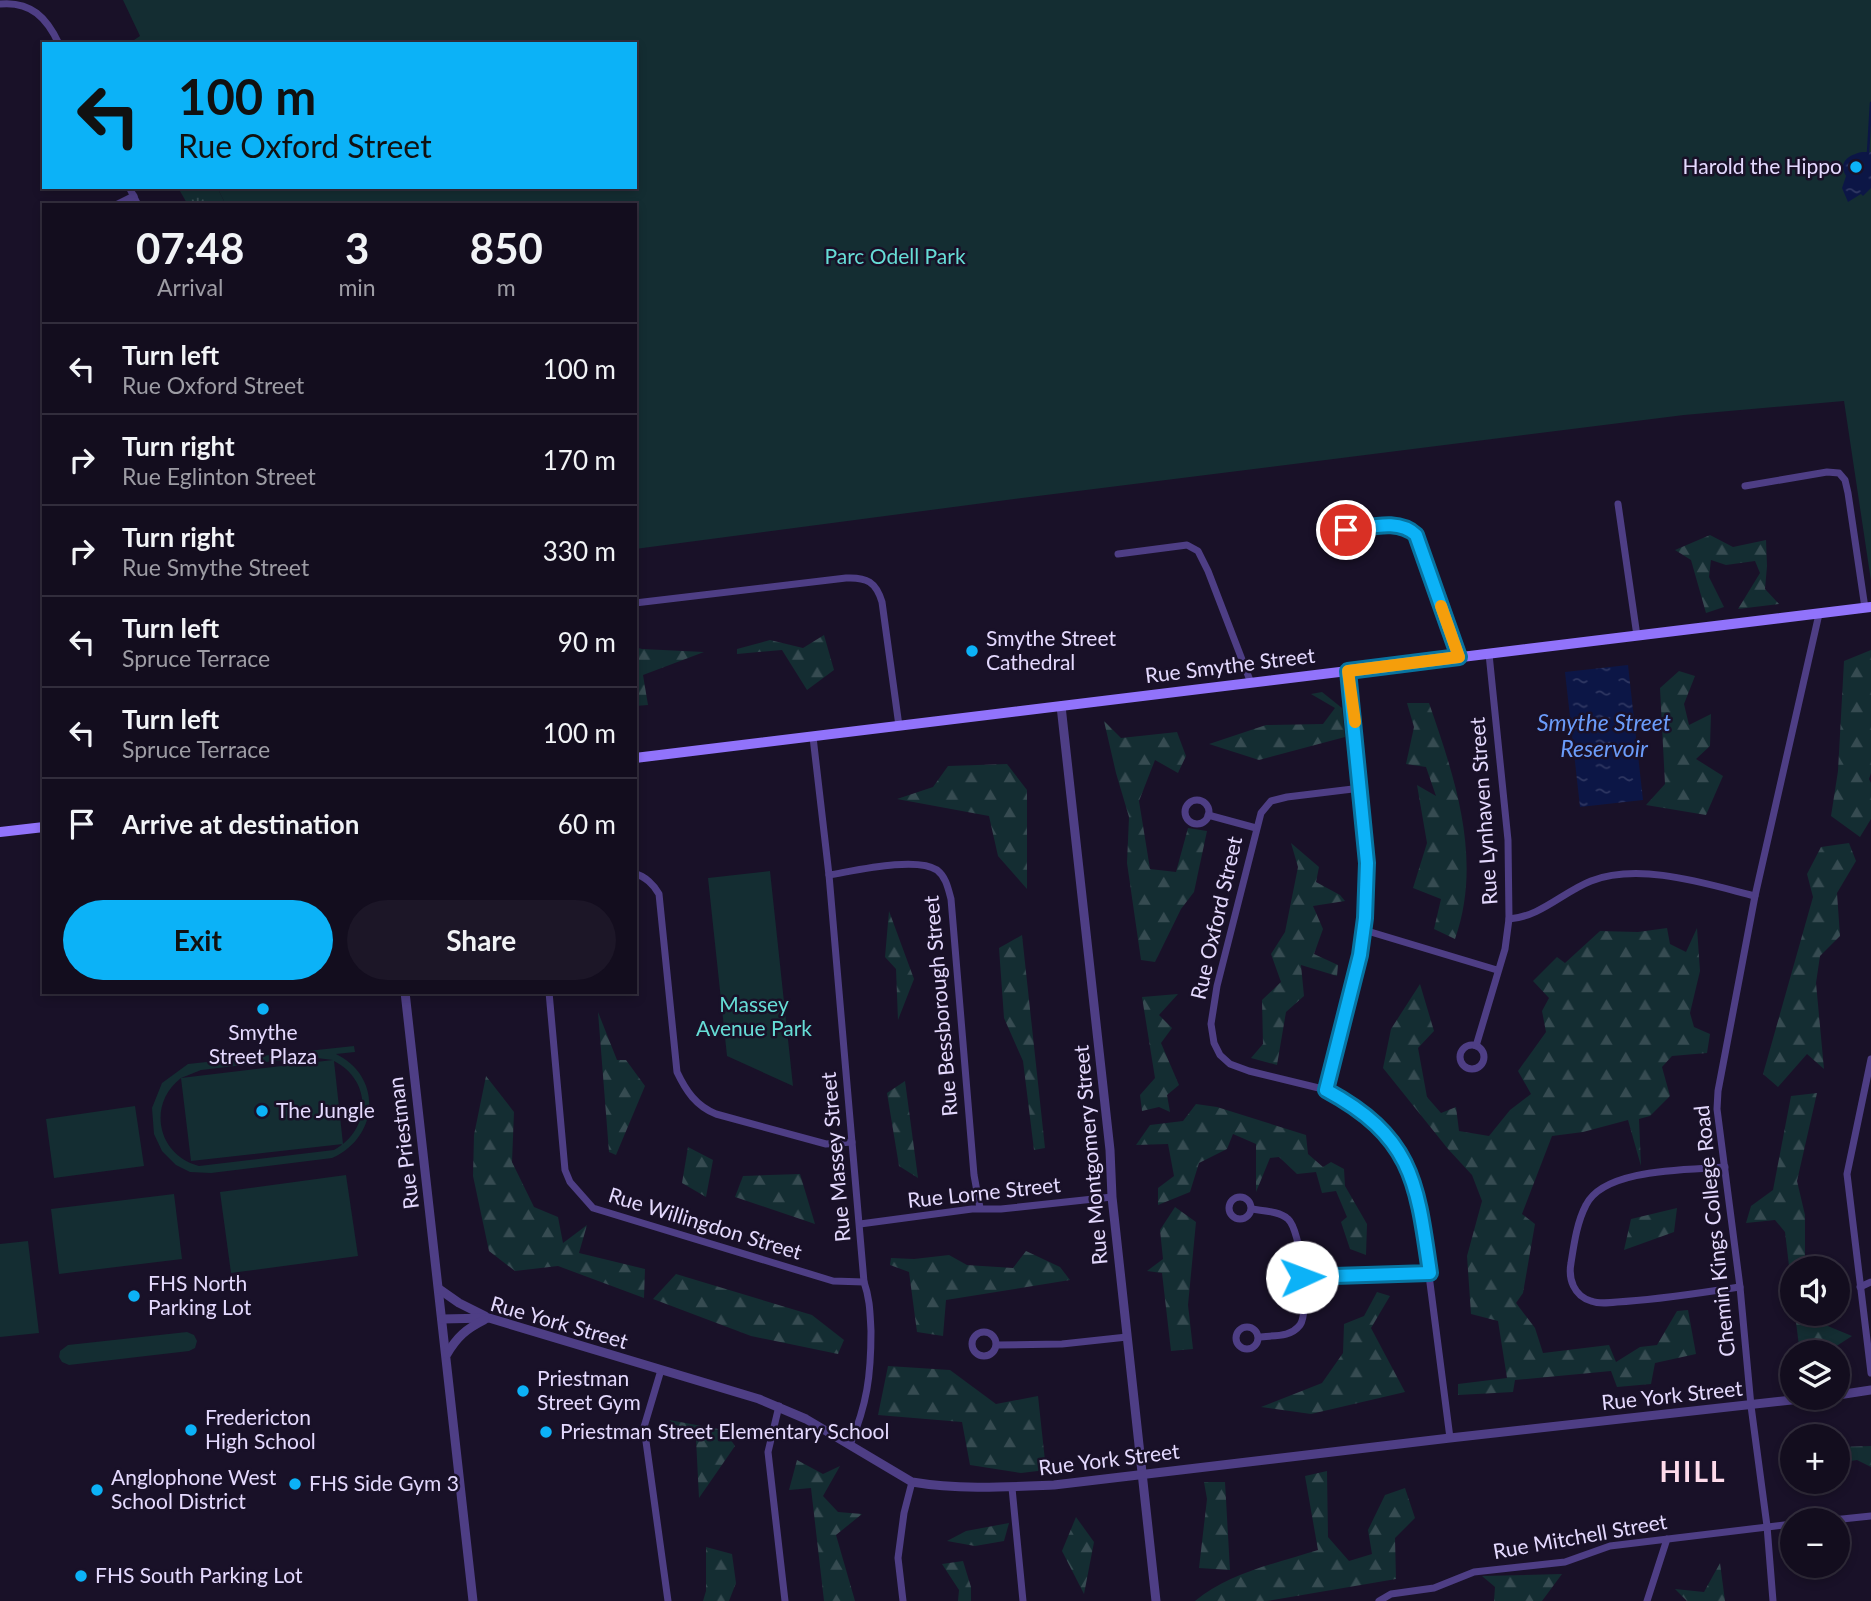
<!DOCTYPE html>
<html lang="en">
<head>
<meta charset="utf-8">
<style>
  :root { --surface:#130d1e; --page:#1c1627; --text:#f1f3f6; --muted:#9d9ca4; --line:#322d3c; --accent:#0cb2f7 }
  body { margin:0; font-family:Lato,sans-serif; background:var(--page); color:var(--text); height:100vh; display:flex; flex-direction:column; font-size:26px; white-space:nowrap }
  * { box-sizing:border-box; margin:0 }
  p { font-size:23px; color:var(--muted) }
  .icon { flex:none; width:38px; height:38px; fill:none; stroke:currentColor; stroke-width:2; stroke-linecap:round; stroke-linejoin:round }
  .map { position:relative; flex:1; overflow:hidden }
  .side { position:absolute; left:42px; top:203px; width:595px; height:791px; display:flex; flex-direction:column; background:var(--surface); border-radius:0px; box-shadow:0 4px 10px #0003,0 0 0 2px var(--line) }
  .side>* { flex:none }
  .banner { position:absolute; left:42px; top:42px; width:595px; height:147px; border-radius:0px; box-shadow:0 4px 10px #0003,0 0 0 2px var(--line); background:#0cb2f7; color:#111; overflow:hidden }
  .fabs { position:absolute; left:1780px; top:1256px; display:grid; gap:14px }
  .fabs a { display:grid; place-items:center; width:70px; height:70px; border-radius:50%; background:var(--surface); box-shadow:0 4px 10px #0003,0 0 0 2px var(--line); font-size:35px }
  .pin { position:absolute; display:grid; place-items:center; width:60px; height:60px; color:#fff; margin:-30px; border:4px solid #fff; border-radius:50%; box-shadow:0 2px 7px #0007 }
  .me { position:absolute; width:77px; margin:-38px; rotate:88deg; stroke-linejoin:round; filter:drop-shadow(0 0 5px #0008) }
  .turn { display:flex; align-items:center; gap:24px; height:147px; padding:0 21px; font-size:32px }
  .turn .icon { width:91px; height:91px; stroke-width:2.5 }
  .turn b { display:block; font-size:49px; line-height:60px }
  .eta { display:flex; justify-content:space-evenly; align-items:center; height:119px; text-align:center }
  .eta b { font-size:42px; font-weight:700; line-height:49px }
  .cta { display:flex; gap:14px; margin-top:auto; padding:14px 21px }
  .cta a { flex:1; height:80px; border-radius:42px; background:var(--accent); color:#111; font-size:28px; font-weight:700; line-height:80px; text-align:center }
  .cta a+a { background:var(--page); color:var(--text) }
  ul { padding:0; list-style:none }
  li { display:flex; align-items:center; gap:21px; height:91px; padding:0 21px; border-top:2px solid var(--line) }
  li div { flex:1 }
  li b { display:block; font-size:26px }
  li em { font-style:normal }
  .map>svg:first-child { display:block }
  .grass { fill:url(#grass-tufts) }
  .forest { fill:url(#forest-firs) }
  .park { fill:#142d32; fill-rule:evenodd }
  .water { fill:url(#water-ripples) }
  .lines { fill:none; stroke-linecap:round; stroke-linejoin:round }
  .stream { stroke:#0c1646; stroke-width:2.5 }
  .minor { stroke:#4e3e85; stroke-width:7 }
  .tertiary { stroke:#4e3e85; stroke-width:9 }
  .secondary { stroke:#9173fb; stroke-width:10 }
  .route-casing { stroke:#0874a1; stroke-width:18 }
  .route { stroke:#0cb2f7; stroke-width:12 }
  .slow { stroke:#f59e0b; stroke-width:12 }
  .poi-dot { fill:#0cb2f7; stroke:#191128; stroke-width:2.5 }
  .labels { text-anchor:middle; stroke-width:5; stroke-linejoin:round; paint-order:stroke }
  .poi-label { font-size:21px; fill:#e4d9fe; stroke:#191128; text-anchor:start }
  .park-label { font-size:21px; fill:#66ddd6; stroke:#191128 }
  .street-label { font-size:21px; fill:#e4d9fe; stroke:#191128 }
  .water-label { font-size:23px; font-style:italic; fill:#6b9cfa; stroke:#191128 }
  .district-label { font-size:28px; font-weight:bold; letter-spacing:2px; fill:#fedbeb; stroke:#191128 }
</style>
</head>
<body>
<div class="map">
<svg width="1871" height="1601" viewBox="0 0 1871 1601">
  <defs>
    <pattern id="grass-tufts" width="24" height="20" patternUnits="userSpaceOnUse" patternTransform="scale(1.75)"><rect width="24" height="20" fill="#142d32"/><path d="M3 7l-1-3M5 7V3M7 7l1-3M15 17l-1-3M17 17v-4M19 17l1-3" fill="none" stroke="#364b51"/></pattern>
    <pattern id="forest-firs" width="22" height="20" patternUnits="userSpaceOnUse" patternTransform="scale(1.75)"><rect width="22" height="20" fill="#142d32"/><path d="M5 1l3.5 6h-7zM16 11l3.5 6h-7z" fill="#364b51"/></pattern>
    <pattern id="water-ripples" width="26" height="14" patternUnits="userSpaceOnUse" patternTransform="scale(1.75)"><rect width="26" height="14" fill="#0c1646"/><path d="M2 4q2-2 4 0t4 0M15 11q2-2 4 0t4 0" fill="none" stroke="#2f3762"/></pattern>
  </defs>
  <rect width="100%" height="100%" fill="#191128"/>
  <path class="grass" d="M186,187h31l9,18h-38l-8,-14z"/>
  <g class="forest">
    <path d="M1710,535l23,12 33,-7 1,26 -2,23 14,15 -41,5 22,-36 -5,-12 -29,4 -15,-5 -2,17 15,30 -18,6 -15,-53 -16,-10z"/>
    <path d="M824,635l10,35 -27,20 -25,-40 -45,4v-5l33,-9 33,8z"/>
    <path d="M635,647l7,2 62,3 -61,23 5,30 -13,1z"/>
    <path d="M1871,650v123l-2,6 2,4v36l-11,18 -29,-21 7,-45 6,-110z"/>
    <path d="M1679,671l16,5 -11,28 5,21 22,-11 -1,32 -14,13 27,17 -17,39 -60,-10 19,-21 -5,-96z"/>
    <path d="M1322,692l20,16 3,29 -86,23 -50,-16 57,-19 57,-1 12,-16 -24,-14z"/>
    <path d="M1407,703h22c26,75 54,157 26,236l-21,-10 7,-30 -28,-11 14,-45 -10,-58 19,11 -10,-29 -20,-3 8,-37z"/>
    <path d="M1104,721l17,17 56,-6 9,24 -8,17 -23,-13 -16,41 11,68 26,3 12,-44 19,3 -13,61 -13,17 -26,53 -14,-2 -14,-97 2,-46 -13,-44z"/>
    <path d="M1007,764l20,26v99l-29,-33 -9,-40 -92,-17 36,-12 15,-21z"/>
    <path d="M1291,843l28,24 -3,15 24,13 5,6 -32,5 10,23 -9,25 24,11 -1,11 -36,-11 3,31 -18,16 -9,53 -26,-7 12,-14 -1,-44 19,-18 -10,-28 14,-22 13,-65z"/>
    <path d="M1849,843l7,18 -19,32 3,43 -20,20 -4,27 8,86 -17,-15 -29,33 -15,-13 50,-177 -6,-23 14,-27z"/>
    <path d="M889,911l25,68 -16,41 -2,-51 -11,-12z"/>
    <path d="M1667,928l3,16 16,8 11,-24 3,43 -10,42 4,14 16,7 -3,19 -35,3 -10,11 8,29 -20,20 -11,3 2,47 -13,-46 -45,12 -31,4 -30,78 13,10 -12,69 -7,10 19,25 8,25 66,-8 7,17 24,-15 17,-2 20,-34 11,-1 8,44 -41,9 -4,21 -34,3 -6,-16 -96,9 -2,12 -55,3v-11l49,-6 -9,-57 -27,-7 -4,-58 15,-55 -10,-26 -24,-26 -65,-81 8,-39 29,-45 14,47 -16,17 9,49 14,16 15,-6 3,24 30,5 21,-26 21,-16 -13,-23 28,-39 -4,-21 7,-13 -16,-17 24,-24 8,6 35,-32 38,1z"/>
    <path d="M1022,935l23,213 -11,2 -11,-89 -19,-43 -5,-70z"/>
    <path d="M1178,994l-19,21 13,13 -11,15 18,42 -12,10 3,17 -11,-5 -17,4 -2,-16 15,-17 -13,-81z"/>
    <path d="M598,1012l19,48h9l19,26 -29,69 -7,-3z"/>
    <path d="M486,1076l28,36 -2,50 22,45 24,10 5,26 24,-18 -8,28 66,16 -1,29 -86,-32 -43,5 -26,-20 -16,-75 1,-41z"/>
    <path d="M905,1081l13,97 -19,-12 -12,-73z"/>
    <path d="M1817,1093l-20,88 8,34v54h-13v22l-7,-59 -10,-12 -29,3 5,-17 22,-16 18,-94z"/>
    <path d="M1196,1104l21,3 89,28 2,19 15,13 8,-5 13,7 1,17 22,38 -1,31 -16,-6 -9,-27 6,-5 -11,-26 -14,2 -6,-21 -19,2 -18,-17 -9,1 -14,34v-48l-23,-10 -6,15 -28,14 -9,29 -32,13v-17l16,-12 -6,-32 -32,1 14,-20 33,-4z"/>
    <path d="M688,1147l25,13 -7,37 -24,-14z"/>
    <path d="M800,1174l15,50 -80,-27 8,-21z"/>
    <path d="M1175,1207l21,15 -8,83 5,44 -22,2 -9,-78 -15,-2 16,-12 -3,-29z"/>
    <path d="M1677,1208l-3,24 -50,18 7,-31z"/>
    <path d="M1026,1251l34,16 10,13 -124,20 -3,36 -26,-4 -8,-60 -19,-7 1,-7 23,1 35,-4 18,10 46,3z"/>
    <path d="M676,1274l136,41 32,25 -6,14 -87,-18 -98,-37z"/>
    <path d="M1377,1292l13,4 -19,32 34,64 -94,22 -50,-7 61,-24 21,-30 1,-29 20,-8z"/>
    <path d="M1795,1314h19l4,8 34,14 -17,11 -36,-1z"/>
    <path d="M888,1366l62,4 46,34 42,-8 8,74 -25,3 -51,-8 -8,-43 -84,-7z"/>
    <path d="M669,1420l55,10 11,16 -36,52 -3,-59z"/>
    <path d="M1871,1446v21l-14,-7 -19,3v-16z"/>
    <path d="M797,1460l26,14 17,-8 -17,30 15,16 24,2 -26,21 19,66h-31l-13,-113 -22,2z"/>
    <path d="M1327,1471l1,66 21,24 23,-7 -4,-24 17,-35 20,-7 10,30 -20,20 1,41 -129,22h-72c34,-28 82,-38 123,-51l-13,-74z"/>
    <path d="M1204,1482h21l5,88 -31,-2 8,-69z"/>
    <path d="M1076,1517l18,25 -10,52 -22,-43z"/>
    <path d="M1009,1523l-5,18 -29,5 -28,-5 19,-10z"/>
    <path d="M706,1547l26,7 4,29 -7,18h-26l3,-10z"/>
    <path d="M963,1561l8,26v14h-13l1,-11 -17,-26z"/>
    <path d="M1720,1563l5,38h-38l-12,-12 29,3z"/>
    <path d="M1562,1574l-20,27h-48l1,-14 -13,-11z"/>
  </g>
  <g class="park">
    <path d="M123,0h1748v581l-27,-180 -160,14 -685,86 -364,48v-344h-409l-9,-18h418v-143h-507l12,-8z"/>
    <path d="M770,871l23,215 -66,-30 -19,-178z"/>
    <path d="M354,1046l1,6 -19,2c47,23 43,83 -4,104l-121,15 -21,-1 -14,-7 -14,-14 -8,-17 -2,-26 10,-25 26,-19zM309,1057l24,3 -152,18 20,-8zM334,1061c39,20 37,69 0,89l-135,16c-42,-11 -52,-62 -18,-88l10,83 152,-17z"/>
    <path d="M135,1106l9,60 -90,12 -8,-59z"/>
    <path d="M346,1175l12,81 -127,17 -11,-81z"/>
    <path d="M174,1194l8,65 -123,15 -8,-65z"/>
    <path d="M28,1241l11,92 -39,4v-93z"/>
    <path d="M187,1332l7,3 3,6 -2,7 -6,3 -120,14 -7,-3 -3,-5 1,-6 8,-6z"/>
  </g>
  <g class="water">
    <path d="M1862,152h9v36l-8,8 -2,-2 -13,8 -6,-14 4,-12c-8,-14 2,-21 16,-24z"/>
    <path d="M1628,665l15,135 -63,7 -15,-135z"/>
  </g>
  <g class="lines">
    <path class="stream" d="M1868,153l3,-50"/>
    <g class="minor">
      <path d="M0,4c31,-3 47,14 59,40"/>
      <path d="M129,187l9,18"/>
      <path d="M116,205l18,-9"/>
      <path d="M44,255v30"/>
      <path d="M1745,486l82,-14 12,1 6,7 3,13 17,115"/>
      <path d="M1618,504l19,132"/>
      <path d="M1320,533l76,-8 13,3 7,7 43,123"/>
      <path d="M1118,554l69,-9 11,6 10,20 43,112"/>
      <path d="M635,603l211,-25c21,-1 30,4 36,24l17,124"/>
      <path d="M813,737l16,138 35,407c6,17 6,31 7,49 0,45 -4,73 -21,114"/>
      <path d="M1361,788l-74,9 -16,4 -10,12 -44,173 -6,38 3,19 6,12 10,9 19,7 78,19 21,11 24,17 15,16 14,21 12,22 9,44 28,217"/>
      <circle cx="1197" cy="812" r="12"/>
      <path d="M1208,815l48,13"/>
      <path d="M635,874c10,2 19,11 24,20l18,178c9,19 19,34 39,42l110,30 26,-2"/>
      <path d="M829,875c25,-4 87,-19 108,-5 9,7 11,18 14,29l23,276 6,33"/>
      <path d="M1509,919c31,-2 54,-27 82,-38 49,-19 116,3 164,15"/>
      <path d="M1364,930l133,40"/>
      <path d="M549,992l16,178 5,12 23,26 240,73 31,1"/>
      <circle cx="1472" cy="1057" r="12"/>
      <path d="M1476,1046l29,-97 4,-30 -1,-79 -19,-186"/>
      <path d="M1871,1059l-24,115 24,199"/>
      <path d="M1327,1090l33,-135 5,-37 2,-55 -19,-192"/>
      <path d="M1725,1167c-37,3 -121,1 -139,38 -9,17 -12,39 -15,58 -3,16 3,33 20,38 8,3 17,2 26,1 41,-2 82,-9 123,-15"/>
      <circle cx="1240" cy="1208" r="11"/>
      <path d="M1252,1209c11,2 27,2 36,10 13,11 22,93 12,106 -10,13 -27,10 -41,12"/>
      <path d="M860,1224l112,-15h29l111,-12"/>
      <path d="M1302,1277l128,-4"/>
      <path d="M1860,1287l11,-5"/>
      <circle cx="1247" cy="1338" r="11"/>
      <circle cx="984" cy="1344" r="12"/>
      <path d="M997,1345l65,-1 65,-7"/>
      <path d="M661,1370l-17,57 24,174"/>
      <path d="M779,1406l-11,46 17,149"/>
      <path d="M1012,1488l11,113"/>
      <path d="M1823,1521l48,-5"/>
      <path d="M903,1601l-5,-43 6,-45 8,-31"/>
      <path d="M1379,1601l12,-7 43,-6 40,-16 91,-10 45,-16 182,-22"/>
      <path d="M1647,1601l20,-62"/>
      <path d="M1773,1601l-6,-75 -16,-120 -11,-119 -23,-178 1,-18 37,-195 64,-282"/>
    </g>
    <g class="tertiary">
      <path d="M1061,706l49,444 2,47 44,404"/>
      <path d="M405,992l68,609"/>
      <path d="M439,1289l20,14 26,13"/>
      <path d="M442,1319l47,-1 270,81 47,20 106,63c47,8 95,5 142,3l396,-47 360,-40"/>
      <path d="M447,1354c10,-17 19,-25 37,-34"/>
      <path d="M1838,1395l33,-5"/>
    </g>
    <g class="secondary">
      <path d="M635,758l1236,-151"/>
      <path d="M0,832l44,-5"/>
    </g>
  </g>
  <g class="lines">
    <defs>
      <path id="route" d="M1302,1277l128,-4c-13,-91 -17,-136 -104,-183l34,-135 5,-37 2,-55 -19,-192 111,-14 -43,-122c-18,-17 -47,-7 -70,-5"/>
    </defs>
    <use href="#route" class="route-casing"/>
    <use href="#route" class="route"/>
    <path class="slow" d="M1355,722l-7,-51 111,-14 -18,-51"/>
  </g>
  <g class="poi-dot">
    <circle cx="1856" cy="167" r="7"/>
    <circle cx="972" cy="651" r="7"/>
    <circle cx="263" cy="1009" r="7"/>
    <circle cx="262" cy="1111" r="7"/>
    <circle cx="134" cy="1296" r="7"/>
    <circle cx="523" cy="1391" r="7"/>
    <circle cx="191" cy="1430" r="7"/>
    <circle cx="546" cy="1432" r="7"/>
    <circle cx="295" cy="1484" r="7"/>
    <circle cx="97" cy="1490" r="7"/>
    <circle cx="81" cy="1576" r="7"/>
  </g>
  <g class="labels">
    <g class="poi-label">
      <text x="1842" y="174" text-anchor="end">Harold the Hippo</text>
      <text x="986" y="646">Smythe Street<tspan x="986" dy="24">Cathedral</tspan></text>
      <text x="263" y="1040" text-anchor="middle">Smythe<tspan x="263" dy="24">Street Plaza</tspan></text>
      <text x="276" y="1118">The Jungle</text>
      <text x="148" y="1291">FHS North<tspan x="148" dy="24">Parking Lot</tspan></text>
      <text x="537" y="1386">Priestman<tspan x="537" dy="24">Street Gym</tspan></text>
      <text x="205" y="1425">Fredericton<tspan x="205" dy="24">High School</tspan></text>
      <text x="560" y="1439">Priestman Street Elementary School</text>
      <text x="111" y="1485">Anglophone West<tspan x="111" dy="24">School District</tspan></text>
      <text x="309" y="1491">FHS Side Gym 3</text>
      <text x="95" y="1583">FHS South Parking Lot</text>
    </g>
    <g class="park-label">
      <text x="895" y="264">Parc Odell Park</text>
      <text x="754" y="1012">Massey<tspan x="754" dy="24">Avenue Park</tspan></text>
    </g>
    <g class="street-label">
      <text transform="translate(1230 666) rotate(-7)" y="7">Rue Smythe Street</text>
      <text transform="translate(1484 811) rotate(-94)" y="7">Rue Lynhaven Street</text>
      <text transform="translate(1217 918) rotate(-77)" y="7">Rue Oxford Street</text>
      <text transform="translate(941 1006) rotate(-95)" y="7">Rue Bessborough Street</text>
      <text transform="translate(404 1143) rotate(-97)" y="7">Rue Priestman</text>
      <text transform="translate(1091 1155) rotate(-95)" y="7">Rue Montgomery Street</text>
      <text transform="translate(836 1157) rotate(-95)" y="7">Rue Massey Street</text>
      <text transform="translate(984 1193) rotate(-6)" y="7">Rue Lorne Street</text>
      <text transform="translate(705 1224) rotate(17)" y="7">Rue Willingdon Street</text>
      <text transform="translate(1715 1231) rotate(-96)" y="7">Chemin Kings College Road</text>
      <text transform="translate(559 1323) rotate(16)" y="7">Rue York Street</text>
      <text transform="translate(1672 1396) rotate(-6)" y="7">Rue York Street</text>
      <text transform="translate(1109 1460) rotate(-7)" y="7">Rue York Street</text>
      <text transform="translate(1580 1537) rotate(-10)" y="7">Rue Mitchell Street</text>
    </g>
    <g class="water-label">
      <text x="1604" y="731">Smythe Street<tspan x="1604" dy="26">Reservoir</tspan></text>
    </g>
    <g class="district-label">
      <text x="1693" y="1482">HILL</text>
    </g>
  </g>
</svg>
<div class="fabs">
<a><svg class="icon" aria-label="sound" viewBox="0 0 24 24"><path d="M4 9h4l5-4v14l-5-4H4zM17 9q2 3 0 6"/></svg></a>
<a><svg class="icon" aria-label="layers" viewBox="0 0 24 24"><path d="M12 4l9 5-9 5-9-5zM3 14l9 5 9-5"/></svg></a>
<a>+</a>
<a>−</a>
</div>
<div class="pin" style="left:1346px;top:530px;background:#d93025"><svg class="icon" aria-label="arrive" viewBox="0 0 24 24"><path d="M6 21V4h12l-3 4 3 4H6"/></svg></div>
<svg class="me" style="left:1302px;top:1277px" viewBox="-20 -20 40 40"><circle r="19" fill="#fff"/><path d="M0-13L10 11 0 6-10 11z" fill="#0cb2f7"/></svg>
<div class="banner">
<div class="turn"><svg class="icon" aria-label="left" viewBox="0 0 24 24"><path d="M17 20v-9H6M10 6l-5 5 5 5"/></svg><div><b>100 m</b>Rue Oxford Street</div></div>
</div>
<section class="side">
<div class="eta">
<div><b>07:48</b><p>Arrival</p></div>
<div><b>3</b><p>min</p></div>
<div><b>850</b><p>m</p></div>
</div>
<ul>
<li><svg class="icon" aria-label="left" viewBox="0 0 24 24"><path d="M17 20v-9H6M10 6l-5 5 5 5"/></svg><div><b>Turn left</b><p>Rue Oxford Street</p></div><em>100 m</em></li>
<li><svg class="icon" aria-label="right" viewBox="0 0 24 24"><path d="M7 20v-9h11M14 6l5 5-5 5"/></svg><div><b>Turn right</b><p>Rue Eglinton Street</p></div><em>170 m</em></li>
<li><svg class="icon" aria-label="right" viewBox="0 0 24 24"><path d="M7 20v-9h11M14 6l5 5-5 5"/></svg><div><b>Turn right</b><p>Rue Smythe Street</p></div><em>330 m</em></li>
<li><svg class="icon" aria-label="left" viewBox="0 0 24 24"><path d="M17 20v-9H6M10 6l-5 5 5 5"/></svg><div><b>Turn left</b><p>Spruce Terrace</p></div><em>90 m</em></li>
<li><svg class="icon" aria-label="left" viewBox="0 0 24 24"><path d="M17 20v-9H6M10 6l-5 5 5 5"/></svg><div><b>Turn left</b><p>Spruce Terrace</p></div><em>100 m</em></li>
<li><svg class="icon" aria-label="arrive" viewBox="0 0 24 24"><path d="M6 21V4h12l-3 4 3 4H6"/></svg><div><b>Arrive at destination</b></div><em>60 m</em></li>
</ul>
<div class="cta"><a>Exit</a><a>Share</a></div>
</section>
</div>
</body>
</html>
